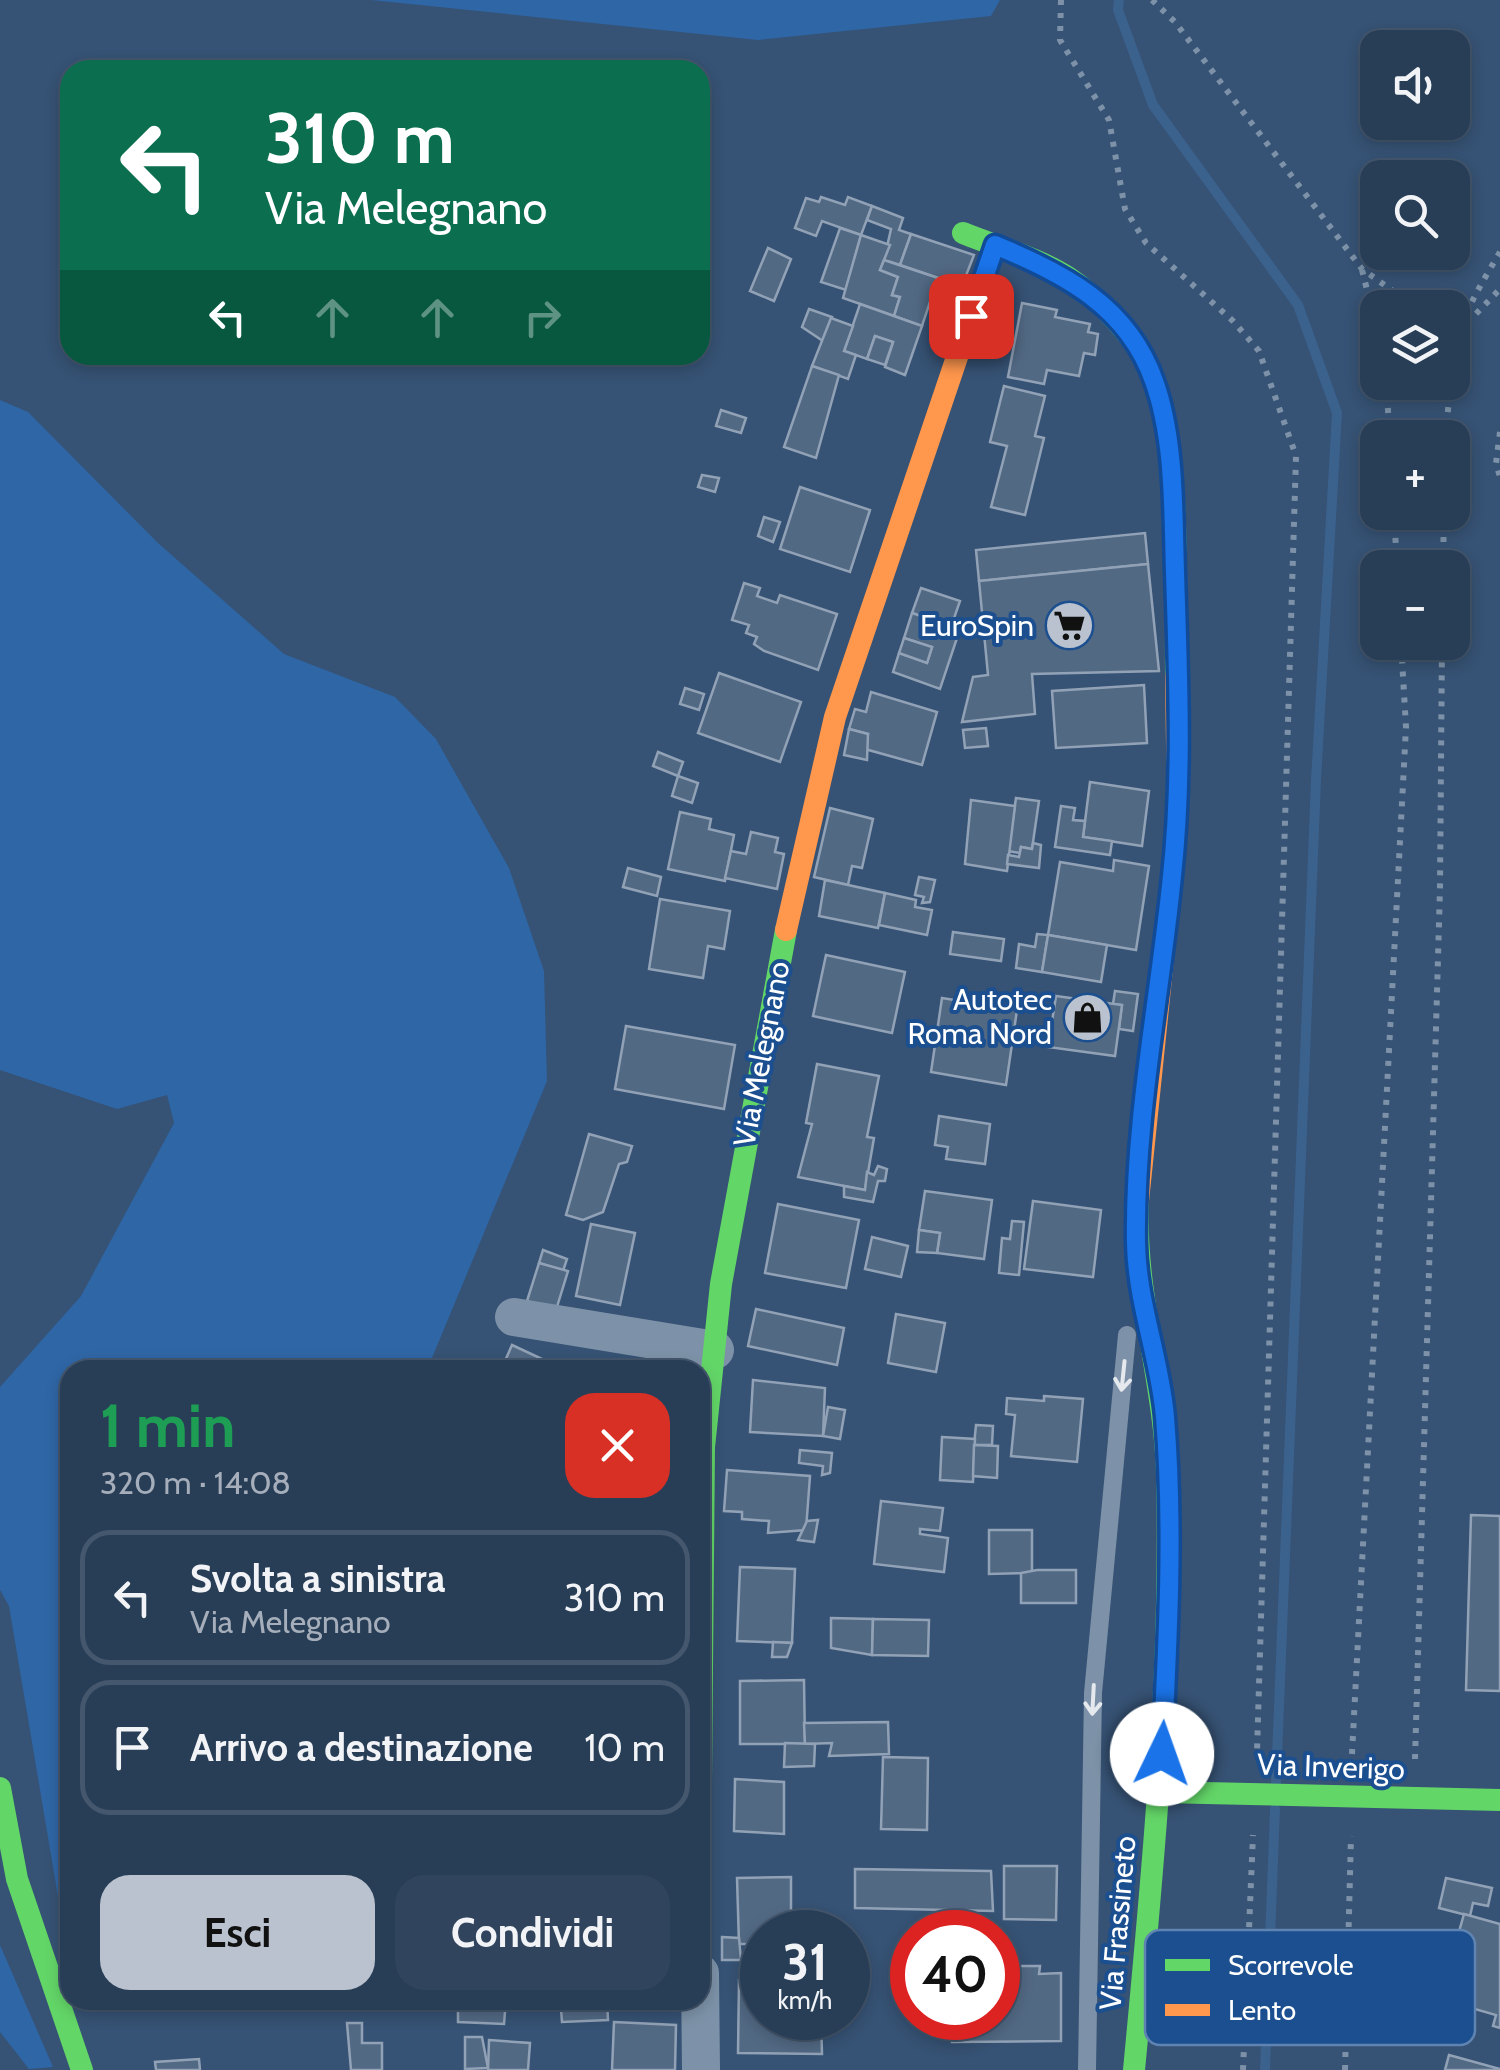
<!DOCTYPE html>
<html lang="it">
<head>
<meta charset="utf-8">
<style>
  :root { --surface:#283e57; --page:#30455d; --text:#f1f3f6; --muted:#a5aeba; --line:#44576d; --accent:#b9c2ce }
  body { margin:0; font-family:Cabin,sans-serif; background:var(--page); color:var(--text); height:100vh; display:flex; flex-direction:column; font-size:38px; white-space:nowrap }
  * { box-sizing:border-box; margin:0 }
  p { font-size:32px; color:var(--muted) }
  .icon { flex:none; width:55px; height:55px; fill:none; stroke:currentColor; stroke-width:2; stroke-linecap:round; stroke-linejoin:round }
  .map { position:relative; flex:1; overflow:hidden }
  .details { position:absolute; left:60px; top:1360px; width:650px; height:650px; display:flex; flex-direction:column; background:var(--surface); border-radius:30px; box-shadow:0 5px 15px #0003,0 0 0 2px var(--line) }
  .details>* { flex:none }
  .hud { position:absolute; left:60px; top:60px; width:650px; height:305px; border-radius:30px; box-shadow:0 5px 15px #0003,0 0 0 2px var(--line); background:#0b6e4f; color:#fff; overflow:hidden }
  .tools { position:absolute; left:1360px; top:30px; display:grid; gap:20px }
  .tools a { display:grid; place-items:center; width:110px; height:110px; border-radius:20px; background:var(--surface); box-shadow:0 5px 15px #0003,0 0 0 2px var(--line); font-size:50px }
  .speed { position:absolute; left:740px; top:1910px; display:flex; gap:20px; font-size:50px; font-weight:700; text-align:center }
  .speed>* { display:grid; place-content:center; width:130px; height:130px; border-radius:50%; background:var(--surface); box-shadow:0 5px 15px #0003,0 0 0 2px var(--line); line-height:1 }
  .speed small { font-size:25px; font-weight:400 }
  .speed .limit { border:15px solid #d22; background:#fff; color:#111 }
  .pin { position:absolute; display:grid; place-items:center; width:85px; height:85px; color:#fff; margin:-42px; border-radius:20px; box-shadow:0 5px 15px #0006 }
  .me { position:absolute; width:110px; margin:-55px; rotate:3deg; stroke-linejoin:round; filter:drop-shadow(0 0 8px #0008) }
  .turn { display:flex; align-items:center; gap:35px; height:210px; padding:0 40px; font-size:45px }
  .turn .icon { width:130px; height:130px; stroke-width:2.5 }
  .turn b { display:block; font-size:70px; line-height:85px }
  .lanes { display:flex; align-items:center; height:95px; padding:0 40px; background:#0003; justify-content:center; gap:50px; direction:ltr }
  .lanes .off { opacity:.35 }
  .round { display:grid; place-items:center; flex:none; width:105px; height:105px; border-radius:30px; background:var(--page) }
  .headline { display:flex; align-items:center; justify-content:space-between; height:170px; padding:0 40px }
  h1 { font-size:60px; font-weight:700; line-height:75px; color:#1e9e55 }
  .action { display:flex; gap:20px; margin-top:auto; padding:20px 40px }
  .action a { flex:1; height:115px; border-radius:30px; background:var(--accent); color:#111; font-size:40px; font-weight:700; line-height:115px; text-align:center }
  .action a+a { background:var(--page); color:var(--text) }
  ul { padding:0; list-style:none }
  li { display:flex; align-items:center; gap:30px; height:135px; margin:0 20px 15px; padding:0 20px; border:5px solid var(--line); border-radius:30px }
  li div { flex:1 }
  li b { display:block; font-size:38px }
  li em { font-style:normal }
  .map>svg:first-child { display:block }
  .green { fill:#2f66a5 }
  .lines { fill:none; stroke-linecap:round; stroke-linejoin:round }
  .stream { stroke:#3b618d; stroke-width:10 }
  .building { fill:#526984; stroke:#92a2b6; stroke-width:2.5 }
  .path { stroke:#7d92a8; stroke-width:6; stroke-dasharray:5 8; stroke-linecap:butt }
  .lane { stroke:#7d92a8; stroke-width:18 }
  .street { stroke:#7d92a8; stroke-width:38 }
  .fast { stroke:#63d668; stroke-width:22 }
  .slow { stroke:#ff974d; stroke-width:22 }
  .oneway { stroke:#e5e9ee }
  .route-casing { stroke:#114b97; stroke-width:25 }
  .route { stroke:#1a73e8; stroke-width:18 }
  .labels { text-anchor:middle; stroke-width:8; stroke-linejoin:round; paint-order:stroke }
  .poi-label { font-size:30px; fill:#fff; stroke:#1b4f8f; text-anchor:end }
  .street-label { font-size:30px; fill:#fff; stroke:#1b4f8f }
  .key { fill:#1b4f8f; stroke:#5f84b1; stroke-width:2.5 }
  .key-label { font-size:28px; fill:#fff }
</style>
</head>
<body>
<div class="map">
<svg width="1500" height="2070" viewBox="0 0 1500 2070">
  <rect width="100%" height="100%" fill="#365274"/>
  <g class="green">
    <path d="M371,0h629l-9,16 -233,24z"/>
    <path d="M0,400l28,12 130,131 126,111 111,43 41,42 73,129 35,103 3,110 -120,289h-357v575l-5,-7 -56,-332 -9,-16v-203l81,-91 93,-173 -7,-28 -50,14 -117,-39z"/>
    <path d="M0,1945l53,122 -24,2 -29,-37z"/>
  </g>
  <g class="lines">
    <g class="stream">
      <path d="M1119,0l-1,10 35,95 145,200 39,108 -21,367 -40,1002"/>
      <path d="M1265,2070l10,-261"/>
    </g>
  </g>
  <g class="building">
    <path d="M821,197l24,8 3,-8 24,9 -11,29 -39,-14 -6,15 -21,-8 11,-30 13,4z"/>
    <path d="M872,206l31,12 -4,12 12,4 -11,31 -16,-5 7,-31 -24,-9z"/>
    <path d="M840,228l21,7 -15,55 -25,-8z"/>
    <path d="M911,234l63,21 -12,31 -62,-21z"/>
    <path d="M861,235l29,10 -10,25 18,7 -6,18 8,2 -6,19 -51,-18z"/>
    <path d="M768,248l23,11 -17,42 -24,-10z"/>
    <path d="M884,260l54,18 -16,48 -28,-10 6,-19 -8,-2 6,-18 -18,-7z"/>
    <path d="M1022,303l35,7 -2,7 35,7 -2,8 10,2 -3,21 -11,-2 -5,23 -32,-6 -3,14 -36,-7z"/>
    <path d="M860,304l62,22 -17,49 -20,-8 8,-25 -18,-6 -8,23 -23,-8z"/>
    <path d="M809,309l23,8 -9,24 -21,-14z"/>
    <path d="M831,318l22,8 -9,25 12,4 -8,24 -36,-13z"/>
    <path d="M875,336l18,6 -8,23 -18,-6z"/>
    <path d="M812,366l27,9 -23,83 -32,-11z"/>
    <path d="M1004,386l41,10 -10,40 9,2 -19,77 -34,-8 16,-61 -17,-4z"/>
    <path d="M721,410l25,8 -5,15 -25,-7z"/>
    <path d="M702,475l17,3 -4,14 -17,-5z"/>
    <path d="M800,487l70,23 -20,62 -70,-23z"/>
    <path d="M764,517l16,5 -7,20 -15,-6z"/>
    <path d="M1145,533l3,31 -169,17 -3,-31z"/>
    <path d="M1148,564l11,107 -127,3 3,40 -73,8 11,-45 15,-2 -9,-94z"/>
    <path d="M744,583l16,5 -3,8 20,7 3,-8 57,19 -19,56 -54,-19 -10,-7 3,-7 -11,-4 3,-8 -17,-5z"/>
    <path d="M921,588l39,13 -9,26 -39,-14z"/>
    <path d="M912,613l48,16 -20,60 -47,-17 6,-19 28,10 5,-16 -28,-9z"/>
    <path d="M904,638l28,9 -5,16 -28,-10z"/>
    <path d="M719,673l82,29 -21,60 -82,-29z"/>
    <path d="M1144,685l3,58 -91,5 -4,-57z"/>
    <path d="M685,688l19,6 -5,16 -19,-6z"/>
    <path d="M871,692l66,20 -15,53 -57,-16 3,-15 -19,-5 6,-20 11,3z"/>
    <path d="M986,728l2,18 -23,2 -2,-18z"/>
    <path d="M849,729l19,5 -1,26 -23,-5z"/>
    <path d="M658,752l25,10 -5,14 -25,-10z"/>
    <path d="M678,776l20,7 -6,20 -20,-7z"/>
    <path d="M1090,782l59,9 -7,55 -59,-9z"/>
    <path d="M1016,798l23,3 -7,48 -11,-2 -1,6 -12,-2z"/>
    <path d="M971,800l44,6 -8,65 -42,-7z"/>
    <path d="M1061,806l14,2 -2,12 12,1 -2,16 29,4 -2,14 -55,-8z"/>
    <path d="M830,808l43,11 -11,49 -10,-2 -4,19 -34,-8z"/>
    <path d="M680,812l31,7 -2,10 25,6 -9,46 -57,-12z"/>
    <path d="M751,832l27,6 -3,14 9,2 -7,35 -52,-11 6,-27 15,3z"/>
    <path d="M1033,843l8,2 -2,23 -32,-4 1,-9 11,2 2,-10 11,2z"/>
    <path d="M1114,860l35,6 -13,84 -88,-15 12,-73 53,9z"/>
    <path d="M628,868l33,9 -4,19 -34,-9z"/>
    <path d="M919,877l16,3 -5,22 -8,1 2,-6 -9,-2z"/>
    <path d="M825,880l60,13 -7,35 -59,-12z"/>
    <path d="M885,893l31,7 -1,7 17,3 -5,25 -48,-10z"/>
    <path d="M660,899l70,12 -6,38 -16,-3 -5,32 -54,-9z"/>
    <path d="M953,932l51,7 -3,22 -51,-7z"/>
    <path d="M1037,934l11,1 -6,37 -26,-4 3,-24 16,3z"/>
    <path d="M1048,935l59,10 -6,37 -59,-10z"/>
    <path d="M826,955l79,17 -13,61 -79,-17z"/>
    <path d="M1115,991l23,3 -5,37 -14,-2 3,-24 -9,-1z"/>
    <path d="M1056,996l66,9 -7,51 -67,-9z"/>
    <path d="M942,998l75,12 -11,75 -75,-13z"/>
    <path d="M626,1026l109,19 -11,64 -109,-20z"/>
    <path d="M817,1064l62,12 -12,61 7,1 -9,52 -67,-13 14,-53 -6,-1z"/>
    <path d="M939,1116l51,8 -5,40 -39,-5 2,-12 -13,-2z"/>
    <path d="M589,1134l43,12 -5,16 -8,2 -16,48 -20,8 -17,-5z"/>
    <path d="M878,1166l9,3 -2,12h-7l-5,21 -29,-5v-11l21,4 2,-18 7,3z"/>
    <path d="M925,1191l67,9 -8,59 -47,-6 3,-20 -21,-3z"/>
    <path d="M1033,1201l68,9 -8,67 -69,-8z"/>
    <path d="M778,1204l81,16 -13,68 -81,-15z"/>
    <path d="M1012,1221l12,1 -5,53 -20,-2 3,-35 8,1z"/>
    <path d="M591,1224l44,9 -15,72 -44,-9z"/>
    <path d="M919,1230l21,3 -3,20 -20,-1z"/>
    <path d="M872,1237l36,9 -7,31 -36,-8z"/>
    <path d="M543,1250l24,9 -4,12 -24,-8z"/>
    <path d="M539,1263l29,8 -12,39 -29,-9z"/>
    <path d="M756,1309l88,19 -7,37 -89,-19z"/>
    <path d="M896,1314l49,9 -9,49 -48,-9z"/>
    <path d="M512,1345l41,19 -3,6h-49z"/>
    <path d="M753,1380l72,8 -2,48 -73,-4z"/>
    <path d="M1044,1396l39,3 -6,63 -66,-6 4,-41 -9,-1 1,-16 37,3z"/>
    <path d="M828,1407l17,3 -5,29 -17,-3z"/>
    <path d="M976,1425l17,1 -1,19h-18z"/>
    <path d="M942,1437l33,2 -2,43 -33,-2z"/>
    <path d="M974,1445l24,1 -1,32 -24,-2z"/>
    <path d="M800,1450l32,3 -2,20 -8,2 1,-9 -24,-3z"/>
    <path d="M727,1470l83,6 -4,54 -38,3 1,-12 -27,-2v-7l-18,-1z"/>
    <path d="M881,1501l62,7 -3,23 -20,-2v5l28,4 -4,34 -70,-8z"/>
    <path d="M1471,1515l29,1v175l-34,-1z"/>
    <path d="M818,1520l-4,22 -16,-2 9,-19z"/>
    <path d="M989,1530h43v43l-43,1z"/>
    <path d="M740,1567l55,2 -3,74 -55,-2z"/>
    <path d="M1037,1570h39v33h-55v-30z"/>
    <path d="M831,1618l42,1 -1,36 -41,-7z"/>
    <path d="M873,1619l56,1 -1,36 -56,-1z"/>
    <path d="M773,1642l19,1 -5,14h-15z"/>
    <path d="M804,1680l1,64h-65v-63z"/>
    <path d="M888,1722l1,32 -60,2 3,-13 -27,1 -1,-21z"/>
    <path d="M785,1743l30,1 -1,22 -30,1z"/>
    <path d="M883,1757l45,1 -1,72 -46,-1z"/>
    <path d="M735,1779l49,3v52l-50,-3z"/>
    <path d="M1004,1866h53l-1,54 -52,-1z"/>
    <path d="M855,1869l136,2 2,40 -138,-3z"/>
    <path d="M791,1877v38h-10v17h-19v12h-23l-2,-66z"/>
    <path d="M1446,1878l46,10 -4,18 -15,-3 -3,13 -31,-8z"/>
    <path d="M1464,1914l36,10v104l-7,-2 3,-11 -56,-16z"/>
    <path d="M722,1937l17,1 2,22h-19z"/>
    <path d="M998,1966h42l-1,8 22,-1v68l-109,1 -1,-24h47z"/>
    <path d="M739,1980l23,2v36h59l1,36 -84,-1z"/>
    <path d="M458,2000h48l-2,24 -46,-2z"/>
    <path d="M546,2000h61l1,20 -46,2 -1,-13 -14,1z"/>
    <path d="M614,2022l62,3 -1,45h-63z"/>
    <path d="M347,2023h15v20h20v27h-31z"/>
    <path d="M465,2037h17l6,31 -23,1z"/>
    <path d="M489,2040l41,3 -2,27h-40z"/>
    <path d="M1449,2055l51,14v1h-55z"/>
    <path d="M199,2059l1,11h-44l-1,-8z"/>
  </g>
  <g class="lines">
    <g class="path">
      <path d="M1061,0l-1,40 49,80 16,89 21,34 87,78 26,30 37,105 -39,1296"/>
      <path d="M1152,0l23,22 187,247 55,39"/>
      <path d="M1362,270l16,63"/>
      <path d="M1452,316l20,2 28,-29"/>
      <path d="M1452,363c4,-39 28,-77 48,-111"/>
      <path d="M1386,382l4,56"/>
      <path d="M1500,432l-4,31 4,14"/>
      <path d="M1445,438l6,-56"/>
      <path d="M1394,512l3,56"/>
      <path d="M1443,568l1,-56"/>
      <path d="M1352,1754l54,-1027 -5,-85"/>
      <path d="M1415,1759l25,-871 2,-246"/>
      <path d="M1243,2070l10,-235"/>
      <path d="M1345,2070l6,-234"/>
    </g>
    <path class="lane" d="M1087,2070l6,-377 34,-358"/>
    <g class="street">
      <path d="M514,1317l201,33"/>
      <path d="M700,1973l1,97"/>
    </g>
    <g class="fast">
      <path d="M963,233c34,14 76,25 106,45 27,18 69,62 81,92 33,90 25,211 26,306"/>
      <path d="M0,1788l17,91 65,191"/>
      <path d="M1161,1792l339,8"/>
      <path d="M700,1892l4,-445 17,-163 65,-354"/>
      <path d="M1134,2070c19,-200 38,-397 33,-598 -3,-92 -33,-178 -29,-271"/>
    </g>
    <g class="slow">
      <path d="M786,930l49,-213 160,-472"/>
      <path d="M1138,1201l40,-387 -2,-138"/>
    </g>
  </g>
  <defs><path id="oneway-shaft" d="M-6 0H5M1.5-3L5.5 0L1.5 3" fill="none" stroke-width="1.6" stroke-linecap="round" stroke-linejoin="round" transform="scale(2.5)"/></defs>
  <g class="oneway">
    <use href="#oneway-shaft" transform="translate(1123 1376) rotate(96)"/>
    <use href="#oneway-shaft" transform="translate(1093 1700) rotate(93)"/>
  </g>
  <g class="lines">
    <defs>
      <path id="route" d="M971,316l24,-71c68,28 133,61 159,136 21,58 19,129 21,191 3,101 8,203 -3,304 -12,121 -38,245 -36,367 1,60 24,115 29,174 9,112 3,224 -3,337"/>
    </defs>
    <use href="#route" class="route-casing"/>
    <use href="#route" class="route"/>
  </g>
  <defs>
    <symbol id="supermarket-disc" viewBox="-11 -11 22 22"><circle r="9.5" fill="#b9c2ce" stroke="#1b4f8f"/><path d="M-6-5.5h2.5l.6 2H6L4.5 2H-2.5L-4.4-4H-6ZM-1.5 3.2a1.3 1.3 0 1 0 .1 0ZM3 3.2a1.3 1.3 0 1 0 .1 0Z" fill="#111"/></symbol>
    <symbol id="shop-disc" viewBox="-11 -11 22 22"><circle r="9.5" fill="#b9c2ce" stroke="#1b4f8f"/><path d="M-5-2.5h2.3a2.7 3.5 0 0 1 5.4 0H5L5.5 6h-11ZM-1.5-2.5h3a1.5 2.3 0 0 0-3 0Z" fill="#111"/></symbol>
  </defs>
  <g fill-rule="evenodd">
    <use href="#supermarket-disc" x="1042" y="598" width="55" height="55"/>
    <use href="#shop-disc" x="1060" y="990" width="55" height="55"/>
  </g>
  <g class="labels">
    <g class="poi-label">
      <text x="1034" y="636">EuroSpin</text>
      <text x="1052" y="1010">Autotec<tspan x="1052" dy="34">Roma Nord</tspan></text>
    </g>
    <g class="street-label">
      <text transform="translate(762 1054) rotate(-79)" y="10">Via Melegnano</text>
      <text transform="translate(1331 1767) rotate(2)" y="10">Via Inverigo</text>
      <text transform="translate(1118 1923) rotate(-85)" y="10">Via Frassineto</text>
    </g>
  </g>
  <rect x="1145" y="1930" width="330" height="115" rx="15" class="key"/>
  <rect x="1165" y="1959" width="45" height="12" fill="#63d668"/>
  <rect x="1165" y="2004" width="45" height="12" fill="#ff974d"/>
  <g class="key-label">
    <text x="1228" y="1975">Scorrevole</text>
    <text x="1228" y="2020">Lento</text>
  </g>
</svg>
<div class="tools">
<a><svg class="icon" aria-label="sound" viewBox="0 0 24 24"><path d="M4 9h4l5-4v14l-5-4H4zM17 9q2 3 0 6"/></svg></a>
<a><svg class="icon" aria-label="search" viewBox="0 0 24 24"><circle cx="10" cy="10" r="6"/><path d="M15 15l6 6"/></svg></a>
<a><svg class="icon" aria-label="layers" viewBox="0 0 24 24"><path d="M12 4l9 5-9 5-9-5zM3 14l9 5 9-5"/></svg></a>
<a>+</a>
<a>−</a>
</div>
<div class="speed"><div>31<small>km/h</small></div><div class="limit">40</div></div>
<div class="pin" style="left:971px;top:316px;background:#d93025"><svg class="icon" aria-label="arrive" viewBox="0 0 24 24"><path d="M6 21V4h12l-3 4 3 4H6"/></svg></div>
<svg class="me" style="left:1162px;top:1754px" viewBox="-20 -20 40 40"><circle r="19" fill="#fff"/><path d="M0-13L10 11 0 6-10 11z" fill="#1a73e8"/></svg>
<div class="hud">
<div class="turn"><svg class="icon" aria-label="left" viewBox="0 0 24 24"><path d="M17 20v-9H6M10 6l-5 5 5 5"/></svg><div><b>310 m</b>Via Melegnano</div></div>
<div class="lanes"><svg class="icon" aria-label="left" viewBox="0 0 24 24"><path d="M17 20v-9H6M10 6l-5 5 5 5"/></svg><svg class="icon off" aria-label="ahead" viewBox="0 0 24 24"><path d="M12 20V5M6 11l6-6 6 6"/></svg><svg class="icon off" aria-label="ahead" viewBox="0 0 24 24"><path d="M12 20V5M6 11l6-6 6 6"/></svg><svg class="icon off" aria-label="right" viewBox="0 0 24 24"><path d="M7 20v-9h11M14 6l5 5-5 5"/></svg></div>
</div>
<section class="details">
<div class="headline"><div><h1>1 min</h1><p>320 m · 14:08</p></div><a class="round" style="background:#d93025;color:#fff"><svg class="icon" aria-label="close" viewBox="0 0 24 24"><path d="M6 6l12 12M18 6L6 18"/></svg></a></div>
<ul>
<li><svg class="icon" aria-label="left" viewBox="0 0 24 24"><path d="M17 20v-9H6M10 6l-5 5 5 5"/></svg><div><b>Svolta a sinistra</b><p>Via Melegnano</p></div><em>310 m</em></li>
<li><svg class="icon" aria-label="arrive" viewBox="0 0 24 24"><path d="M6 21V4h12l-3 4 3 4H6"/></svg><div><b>Arrivo a destinazione</b></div><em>10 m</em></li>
</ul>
<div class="action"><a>Esci</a><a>Condividi</a></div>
</section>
</div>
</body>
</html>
